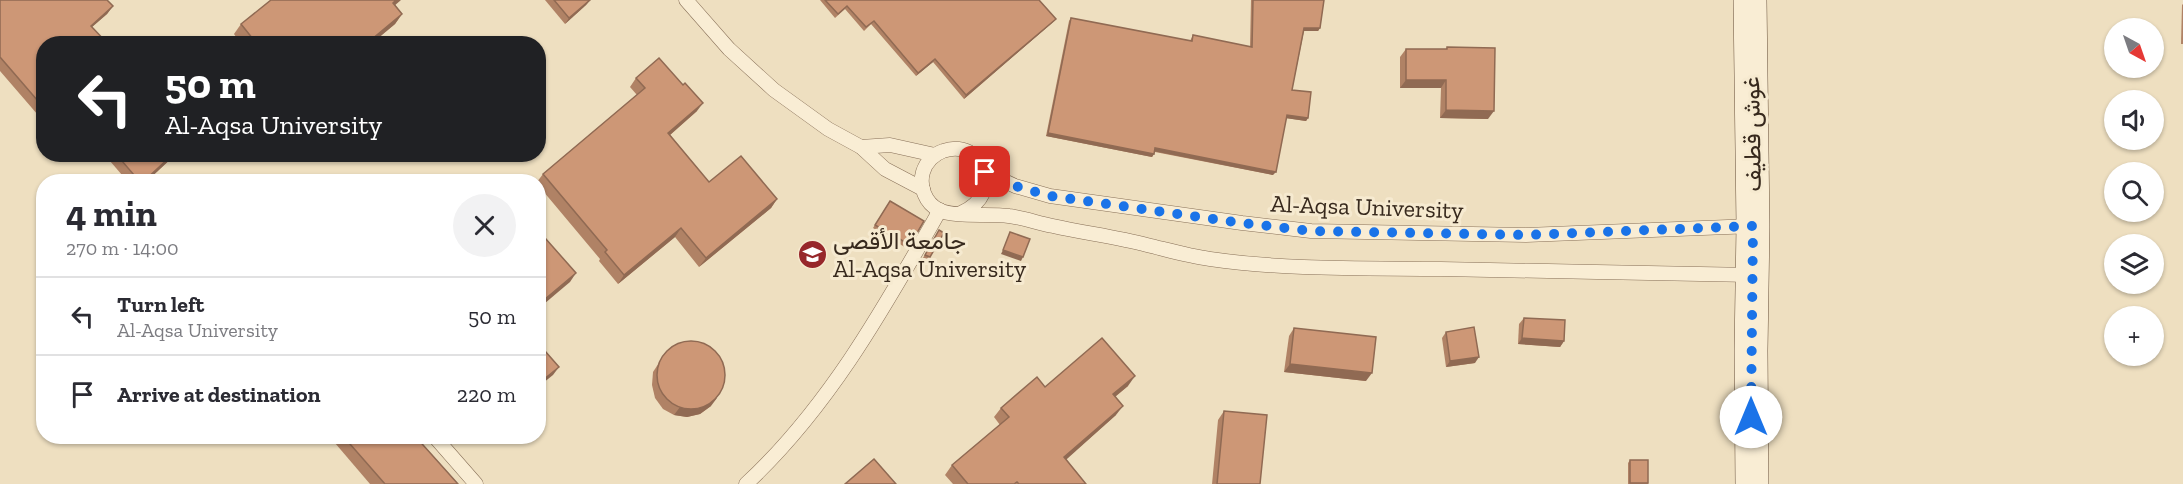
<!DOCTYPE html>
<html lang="en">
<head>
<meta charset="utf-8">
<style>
  :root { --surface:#fff; --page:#f2f2f3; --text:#2b2b33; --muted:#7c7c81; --line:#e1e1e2 }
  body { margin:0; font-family:"Zilla Slab",Vazirmatn,serif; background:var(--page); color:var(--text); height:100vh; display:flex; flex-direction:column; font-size:22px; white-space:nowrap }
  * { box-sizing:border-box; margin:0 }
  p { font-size:20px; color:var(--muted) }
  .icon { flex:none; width:33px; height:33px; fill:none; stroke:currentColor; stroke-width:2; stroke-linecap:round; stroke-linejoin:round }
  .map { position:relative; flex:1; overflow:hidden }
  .details { position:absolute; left:36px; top:174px; width:510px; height:270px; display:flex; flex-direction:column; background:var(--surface); border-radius:24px; box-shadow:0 2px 4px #0004 }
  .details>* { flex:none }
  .top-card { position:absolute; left:36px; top:36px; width:510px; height:126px; border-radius:24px; box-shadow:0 2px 4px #0004; background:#202124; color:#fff; overflow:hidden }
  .needle { width:39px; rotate:140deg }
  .fabs { position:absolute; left:2104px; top:18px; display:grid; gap:12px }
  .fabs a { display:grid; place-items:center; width:60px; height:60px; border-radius:50%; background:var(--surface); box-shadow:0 2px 4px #0004; font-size:30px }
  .pin { position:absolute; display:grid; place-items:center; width:51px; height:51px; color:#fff; margin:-26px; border-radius:12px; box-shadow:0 3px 9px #0006 }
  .me { position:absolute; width:66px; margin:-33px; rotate:0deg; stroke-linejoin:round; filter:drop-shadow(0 0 4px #0008) }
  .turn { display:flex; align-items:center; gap:21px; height:126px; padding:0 30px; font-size:27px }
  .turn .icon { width:78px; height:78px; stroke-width:2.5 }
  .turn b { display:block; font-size:42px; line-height:51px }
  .round { display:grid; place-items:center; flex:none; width:63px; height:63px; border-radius:32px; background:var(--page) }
  .overview { display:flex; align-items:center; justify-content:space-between; height:102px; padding:0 30px }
  h1 { font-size:36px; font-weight:700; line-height:45px }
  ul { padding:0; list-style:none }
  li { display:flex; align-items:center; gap:18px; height:78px; padding:0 30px; border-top:2px solid var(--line) }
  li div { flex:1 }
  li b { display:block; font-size:22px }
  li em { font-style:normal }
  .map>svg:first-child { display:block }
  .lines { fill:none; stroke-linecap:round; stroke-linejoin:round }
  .lane-casing { stroke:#887058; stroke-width:15 }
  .secondary-casing { stroke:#69513b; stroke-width:34 }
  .lane { stroke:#f9edd4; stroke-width:14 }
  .secondary { stroke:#f9edd4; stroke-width:33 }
  .wall { fill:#b08265 }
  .shaded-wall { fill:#906a53 }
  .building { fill:#cd9776; stroke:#906a53; stroke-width:1.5 }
  .route { stroke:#1a73e8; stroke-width:10; stroke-dasharray:0 18 }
  .labels { text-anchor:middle; stroke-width:6; stroke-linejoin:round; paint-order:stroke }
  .street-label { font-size:24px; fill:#37291d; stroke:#f6ead0 }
  .poi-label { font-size:24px; fill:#37291d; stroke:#f6ead0; text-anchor:start }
</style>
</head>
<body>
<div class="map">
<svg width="2183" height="484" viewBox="0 0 2183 484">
  <rect width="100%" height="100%" fill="#eedfc0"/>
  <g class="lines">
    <defs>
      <g id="lane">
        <path d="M686,0l43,49 45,41 54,39 33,18 24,22 38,20"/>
        <path d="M861,147l29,-2 45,10"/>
        <path d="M985,172l30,14 35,10 192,27 69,8 215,4 227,-9"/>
        <path d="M961,213c46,-20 21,-76 -18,-62 -9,3 -17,11 -20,21 -4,14 2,31 16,38 16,8 51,3 70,6 15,2 29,7 44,10 31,7 63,11 94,19 21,5 42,11 63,14 76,11 154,9 231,10 104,2 207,4 311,6"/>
        <path d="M434,436l42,48"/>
        <path d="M746,484c83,-77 138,-176 194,-274"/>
      </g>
      <path id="secondary" d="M1750,0l3,226 -2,125 1,133"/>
    </defs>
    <use href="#lane" class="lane-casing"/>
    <use href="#secondary" class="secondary-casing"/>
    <use href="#lane" class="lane"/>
    <use href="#secondary" class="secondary"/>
  </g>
  <g class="wall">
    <path d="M0,0l113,6 -6,8 -15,13 -48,17v78l-44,-51z"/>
    <path d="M545,0h45l-4,5 -21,19z"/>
    <path d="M820,0h219l17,19 -3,3 -89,77 -31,-37 -17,14 -45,-52 -7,7 -19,-22 -10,9z"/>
    <path d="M1251,0h73l-4,28 -2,3h-14l-12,59 16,28 -2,3 -20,-3 -13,57 -118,-23 -3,5 -106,-21 23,-115 2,-3 119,23 3,-6 57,12z"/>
    <path d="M2183,4v40h-2l1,-39z"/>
    <path d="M395,5l7,9 -7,10 -24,20h-130l-7,-10 7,-10z"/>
    <path d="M1447,47l41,72 -48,-1 1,-30h-41v-31l6,-8h40z"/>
    <path d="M636,78l61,33 -27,24 39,47 68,17 -6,9 -72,59 -24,-30 -57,47 -19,-23 1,-2 -62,-74v-3h-1l6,-8 94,-79 -7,-8z"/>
    <path d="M115,154h61l-30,28h-18l-18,-21z"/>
    <path d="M283,154h21l-10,8 -10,-5z"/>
    <path d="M890,201l20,44 -2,4 -35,-21z"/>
    <path d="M944,233l-17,27 -4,-2 14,-24z"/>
    <path d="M1524,318l40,23 -4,6 -42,-3 1,-20z"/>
    <path d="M1294,328l72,53 -82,-9 5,-36z"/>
    <path d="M1446,332l29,31 -29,4 -4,-29z"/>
    <path d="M666,352l45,54 -11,8 -13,3 -13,-2 -11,-6 -8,-11 -3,-13 1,-13z"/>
    <path d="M1128,386l-13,11 1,18 -50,44 20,25h-133l-8,-9 7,-10 48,-40 -6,-8 7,-9 44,-21z"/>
    <path d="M1224,411l36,73h-48l6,-64z"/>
    <path d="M329,436h86l43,48h-88z"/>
    <path d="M1630,460l18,23v1h-20v-21z"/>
  </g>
  <g class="shaded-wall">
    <path d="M396,0h5l-15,13 7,-10z"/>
    <path d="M590,0l-4,5 -21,19 4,-6z"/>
    <path d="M113,6l-6,8 -22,19 6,-7z"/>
    <path d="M402,14l-7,10 -24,20h-5z"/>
    <path d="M1056,19l-3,3 -89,77 2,-4z"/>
    <path d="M1304,28h16l-2,3h-16z"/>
    <path d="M935,59l-2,3 -17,14 2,-3z"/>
    <path d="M1406,80h40l-5,8h-41z"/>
    <path d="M703,103l-6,8 -35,31 6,-9z"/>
    <path d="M1446,110l48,1 -6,8 -48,-1z"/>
    <path d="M1287,115l21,3 -2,3 -21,-3z"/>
    <path d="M1048,133l106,21 -2,3 -106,-21z"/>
    <path d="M1155,148l121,24 -3,3 -120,-24z"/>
    <path d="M173,154h3l-30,28h-3z"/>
    <path d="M777,199l-6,9 -72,59 7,-9z"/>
    <path d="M681,228l-6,9 -57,47 6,-9z"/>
    <path d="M1003,250l20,7 -2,4 -20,-7z"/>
    <path d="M576,273l-6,9 -32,27v-4z"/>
    <path d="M1522,338l42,3 -4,6 -42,-3z"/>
    <path d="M1479,357l-4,6 -29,4 4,-6z"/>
    <path d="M1290,364l82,9 -6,8 -82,-9z"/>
    <path d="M559,367l-6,8 -15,12v-3z"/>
    <path d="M1135,376l-7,10 -22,18 7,-10z"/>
    <path d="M717,398l-6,8 -11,8 -13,3 -13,-2 6,-8z"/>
    <path d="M1123,406l-7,9 -58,52 6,-10z"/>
  </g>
  <g class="building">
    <path d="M0,0h107l6,6 -22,20 17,18h-64v64l-44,-51z"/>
    <path d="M271,0h125l-3,3 9,11 -36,30h-109l-16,-20z"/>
    <path d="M554,0h36l-21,18z"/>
    <path d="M825,0h214l17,19 -90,76 -31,-36 -17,14 -44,-52 -8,6 -19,-21 -9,8z"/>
    <path d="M1253,0h71l-4,28h-16l-12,62 19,2 -3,26 -21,-3 -11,57 -121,-24 -1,6 -106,-21 23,-115 121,23 1,-6 59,12z"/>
    <path d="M1447,47l48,1 -1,63 -48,-1v-30h-40v-31h41z"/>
    <path d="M659,58l24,27 2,-2 18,20 -35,30 41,49 32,-26 36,43 -71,59 -25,-30 -57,47 -19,-23 2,-2 -64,-76 102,-86 -9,-10z"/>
    <path d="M116,154h57l-30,28h-3z"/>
    <path d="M288,154h14l-6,5z"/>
    <path d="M890,201l34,20 -14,24 -35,-20z"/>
    <path d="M538,230l38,43 -38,32z"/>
    <path d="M939,230l5,3 -14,24 -5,-2z"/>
    <path d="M1010,232l20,7 -7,18 -20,-7z"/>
    <path d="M1524,318l41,2 -1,21 -42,-3z"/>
    <path d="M1474,327l5,30 -29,4 -4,-29z"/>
    <path d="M1294,328l82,9 -4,36 -82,-9z"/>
    <path d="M1102,338l33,38 -22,18 10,12 -59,51 22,27h-67l-2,-2 -3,2h-46l-16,-19 57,-48 -8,-9 36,-31 8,10z"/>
    <circle cx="691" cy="375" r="34"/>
    <path d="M538,343l21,24 -21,17z"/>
    <path d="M1224,411l43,4 -7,69h-43z"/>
    <path d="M343,436h72l43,48h-73z"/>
    <path d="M874,459l22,25h-51z"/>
    <rect x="1630" y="460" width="18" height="23"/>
  </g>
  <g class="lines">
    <path class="route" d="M985,172l30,14 35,10 192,27 69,8 215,4 227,-9 -2,191"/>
  </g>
  <defs>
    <symbol id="university-disc" viewBox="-11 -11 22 22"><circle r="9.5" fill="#97272b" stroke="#f6ead0"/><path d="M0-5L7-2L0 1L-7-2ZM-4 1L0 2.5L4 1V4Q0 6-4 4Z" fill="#fff"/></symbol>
  </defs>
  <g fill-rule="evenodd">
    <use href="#university-disc" x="796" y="238" width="33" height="33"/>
  </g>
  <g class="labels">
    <g class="street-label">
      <text transform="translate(1752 134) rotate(-91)" y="8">غوش قطيف</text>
      <text transform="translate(1367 207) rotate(2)" y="8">Al-Aqsa University</text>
    </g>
    <g class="poi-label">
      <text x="833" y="249">جامعة الأقصى<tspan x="833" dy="28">Al-Aqsa University</tspan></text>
    </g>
  </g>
</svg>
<div class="fabs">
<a><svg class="needle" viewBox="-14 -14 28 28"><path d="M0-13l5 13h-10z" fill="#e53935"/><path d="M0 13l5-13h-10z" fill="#7c7c81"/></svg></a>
<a><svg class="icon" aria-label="sound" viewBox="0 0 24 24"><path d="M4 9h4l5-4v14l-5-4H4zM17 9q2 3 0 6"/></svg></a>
<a><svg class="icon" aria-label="search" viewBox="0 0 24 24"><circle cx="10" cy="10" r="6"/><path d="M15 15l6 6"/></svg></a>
<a><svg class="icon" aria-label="layers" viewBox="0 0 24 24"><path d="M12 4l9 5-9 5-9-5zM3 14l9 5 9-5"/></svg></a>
<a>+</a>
</div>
<div class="pin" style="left:985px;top:172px;background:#d93025"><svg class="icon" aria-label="arrive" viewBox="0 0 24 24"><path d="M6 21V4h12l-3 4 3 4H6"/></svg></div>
<svg class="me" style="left:1751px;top:417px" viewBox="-20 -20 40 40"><circle r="19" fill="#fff"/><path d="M0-13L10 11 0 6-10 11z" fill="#1a73e8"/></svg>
<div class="top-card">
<div class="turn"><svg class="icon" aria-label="left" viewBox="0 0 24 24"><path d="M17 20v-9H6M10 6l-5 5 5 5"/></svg><div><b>50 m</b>Al-Aqsa University</div></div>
</div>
<section class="details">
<div class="overview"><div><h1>4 min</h1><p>270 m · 14:00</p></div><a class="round"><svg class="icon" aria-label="close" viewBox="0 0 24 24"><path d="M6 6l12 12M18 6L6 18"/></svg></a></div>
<ul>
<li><svg class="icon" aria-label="left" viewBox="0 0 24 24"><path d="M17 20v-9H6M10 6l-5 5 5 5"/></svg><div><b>Turn left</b><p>Al-Aqsa University</p></div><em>50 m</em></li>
<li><svg class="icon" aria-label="arrive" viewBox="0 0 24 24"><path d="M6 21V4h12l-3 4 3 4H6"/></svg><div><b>Arrive at destination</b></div><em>220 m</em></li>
</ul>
</section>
</div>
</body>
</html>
